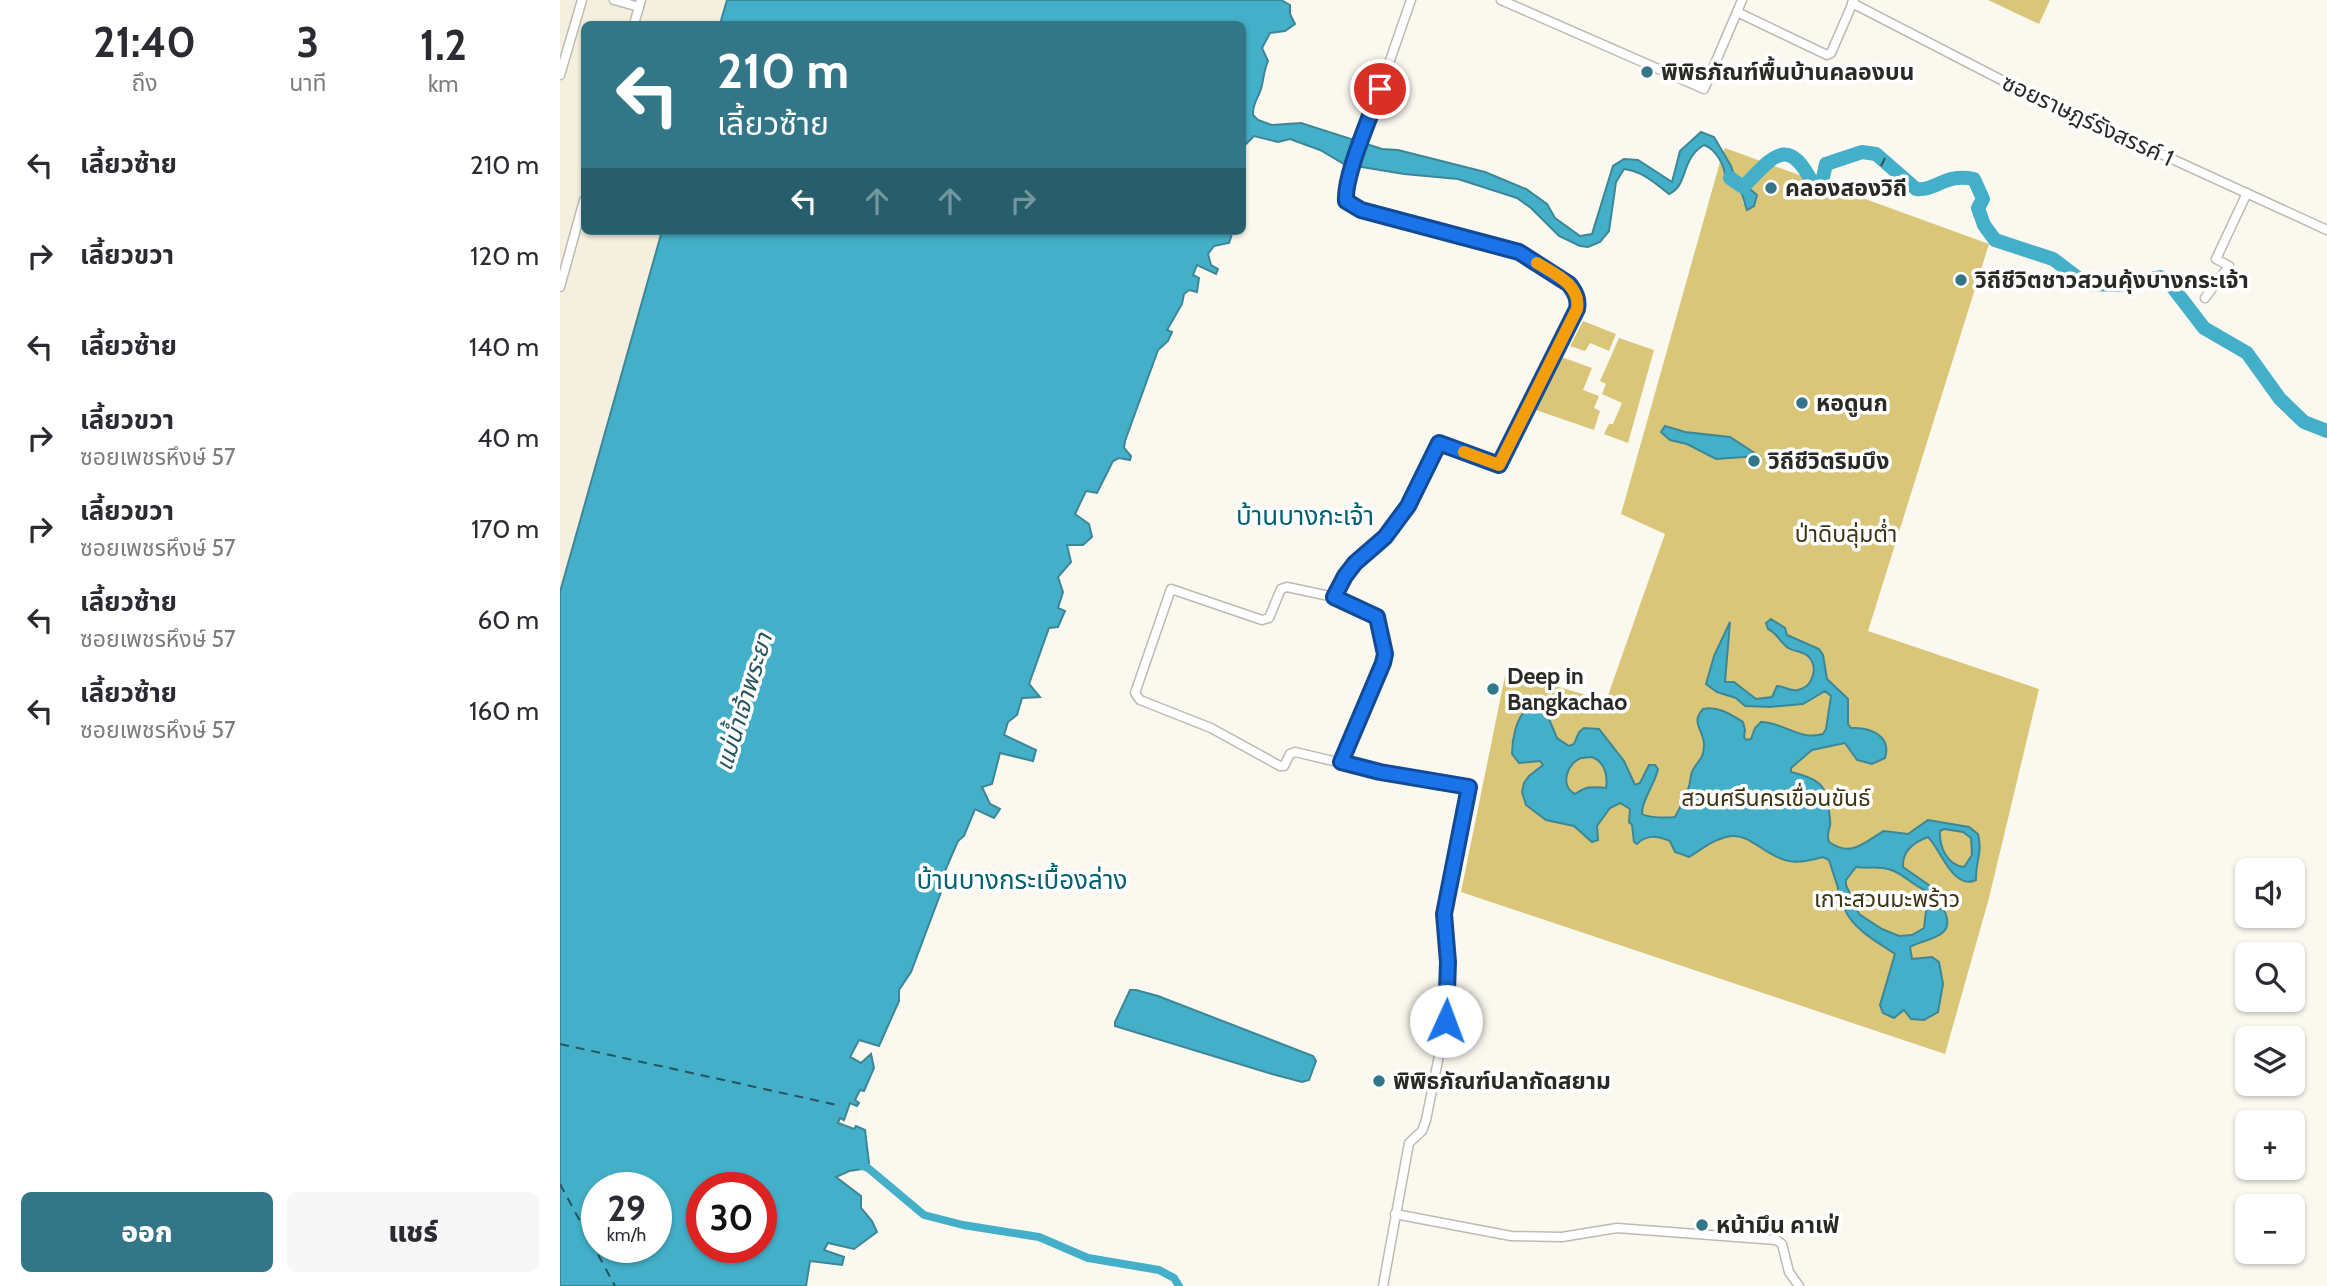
<!DOCTYPE html>
<html lang="th">
<head>
<meta charset="utf-8">
<style>
  :root { --surface:#fff; --page:#f7f7f7; --text:#2b2b33; --muted:#7c7c81; --accent:#337687 }
  body { margin:0; font-family:Cabin,"Noto Sans Thai",sans-serif; background:var(--page); color:var(--text); height:100vh; display:flex; flex-direction:column; font-size:26px; white-space:nowrap }
  * { box-sizing:border-box; margin:0 }
  p { font-size:23px; color:var(--muted) }
  .icon { flex:none; width:38px; height:38px; fill:none; stroke:currentColor; stroke-width:2; stroke-linecap:round; stroke-linejoin:round }
  .map { position:relative; flex:1; overflow:hidden }
  .panel { display:flex; flex-direction:column; background:var(--surface); width:560px }
  .panel>* { flex:none }
  .hud { position:absolute; left:21px; top:21px; width:665px; height:214px; border-radius:10px; box-shadow:0 2px 5px #0004; background:#337687; color:#fff; overflow:hidden }
  .controls { position:absolute; left:1675px; top:858px; display:grid; gap:14px }
  .controls a { display:grid; place-items:center; width:70px; height:70px; border-radius:10px; background:var(--surface); box-shadow:0 2px 5px #0004; font-size:35px }
  .speed { position:absolute; left:21px; top:1172px; display:flex; gap:14px; font-size:35px; font-weight:700; text-align:center }
  .speed>* { display:grid; place-content:center; width:91px; height:91px; border-radius:50%; background:var(--surface); box-shadow:0 2px 5px #0004; line-height:1 }
  .speed small { font-size:18px; font-weight:400 }
  .speed .limit { border:10px solid #d22; background:#fff; color:#111 }
  .pin { position:absolute; display:grid; place-items:center; width:60px; height:60px; color:#fff; margin:-30px; border:4px solid #fff; border-radius:50%; box-shadow:0 2px 7px #0007 }
  .me { position:absolute; width:77px; margin:-38px; rotate:2deg; stroke-linejoin:round; filter:drop-shadow(0 0 5px #0008) }
  .turn { display:flex; align-items:center; gap:24px; height:147px; padding:0 21px; font-size:32px }
  .turn .icon { width:91px; height:91px; stroke-width:2.5 }
  .turn b { display:block; font-size:49px; line-height:60px }
  .lanes { display:flex; align-items:center; height:66px; padding:0 21px; background:#0003; justify-content:center; gap:35px; direction:ltr }
  .lanes .off { opacity:.35 }
  .eta { display:flex; justify-content:space-evenly; align-items:center; height:119px; text-align:center }
  .eta b { font-size:42px; font-weight:800; line-height:49px }
  .action { display:flex; gap:14px; margin-top:auto; padding:14px 21px }
  .action a { flex:1; height:80px; border-radius:10px; background:var(--accent); color:#fff; font-size:28px; font-weight:800; line-height:80px; text-align:center }
  .action a+a { background:var(--page); color:var(--text) }
  ul { padding:0; list-style:none }
  li { display:flex; align-items:center; gap:21px; height:91px; padding:0 21px }
  li div { flex:1 }
  li b { display:block; font-size:26px }
  li em { font-style:normal }
  main { display:flex; flex:1; min-height:0 }
  .map>svg:first-child { display:block }
  .built { fill:#f4efde }
  .green { fill:#dac678 }
  .water { fill:#44afc8; stroke:#3c8797; stroke-width:2; fill-rule:evenodd }
  .lines { fill:none; stroke-linecap:round; stroke-linejoin:round }
  .canal { stroke:#44afc8; stroke-width:8 }
  .river { stroke:#44afc8; stroke-width:14 }
  .ferry { stroke:#25535e; stroke-width:2; stroke-dasharray:9 7; stroke-linecap:butt }
  .minor-casing { stroke:#bdbbb1; stroke-width:11 }
  .minor { stroke:#fff; stroke-width:8 }
  .route-casing { stroke:#114b97; stroke-width:18 }
  .route { stroke:#1a73e8; stroke-width:12 }
  .slow { stroke:#f59e0b; stroke-width:12 }
  .poi-dot { fill:#337687; stroke:#fff; stroke-width:2.5 }
  .labels { text-anchor:middle; stroke-width:7; stroke-linejoin:round; paint-order:stroke }
  .poi-label { font-size:23px; font-weight:bold; fill:#2a2925; stroke:#fff; text-anchor:start }
  .street-label { font-size:23px; fill:#2a2925; stroke:#fff }
  .park-label { font-size:23px; fill:#3d3411; stroke:#fff }
  .water-label { font-size:24px; font-style:italic; fill:#25535e; stroke:#fff }
  .quarter-label { font-size:26px; fill:#016072; stroke:#fff }
</style>
</head>
<body>
<main>
<section class="panel">
<div class="eta">
<div><b>21:40</b><p>ถึง</p></div>
<div><b>3</b><p>นาที</p></div>
<div><b>1.2</b><p>km</p></div>
</div>
<ul>
<li><svg class="icon" aria-label="left" viewBox="0 0 24 24"><path d="M17 20v-9H6M10 6l-5 5 5 5"/></svg><div><b>เลี้ยวซ้าย</b></div><em>210 m</em></li>
<li><svg class="icon" aria-label="right" viewBox="0 0 24 24"><path d="M7 20v-9h11M14 6l5 5-5 5"/></svg><div><b>เลี้ยวขวา</b></div><em>120 m</em></li>
<li><svg class="icon" aria-label="left" viewBox="0 0 24 24"><path d="M17 20v-9H6M10 6l-5 5 5 5"/></svg><div><b>เลี้ยวซ้าย</b></div><em>140 m</em></li>
<li><svg class="icon" aria-label="right" viewBox="0 0 24 24"><path d="M7 20v-9h11M14 6l5 5-5 5"/></svg><div><b>เลี้ยวขวา</b><p>ซอยเพชรหึงษ์ 57</p></div><em>40 m</em></li>
<li><svg class="icon" aria-label="right" viewBox="0 0 24 24"><path d="M7 20v-9h11M14 6l5 5-5 5"/></svg><div><b>เลี้ยวขวา</b><p>ซอยเพชรหึงษ์ 57</p></div><em>170 m</em></li>
<li><svg class="icon" aria-label="left" viewBox="0 0 24 24"><path d="M17 20v-9H6M10 6l-5 5 5 5"/></svg><div><b>เลี้ยวซ้าย</b><p>ซอยเพชรหึงษ์ 57</p></div><em>60 m</em></li>
<li><svg class="icon" aria-label="left" viewBox="0 0 24 24"><path d="M17 20v-9H6M10 6l-5 5 5 5"/></svg><div><b>เลี้ยวซ้าย</b><p>ซอยเพชรหึงษ์ 57</p></div><em>160 m</em></li>
</ul>
<div class="action"><a>ออก</a><a>แชร์</a></div>
</section>
<div class="map">
<svg width="1767" height="1286" viewBox="0 0 1767 1286">
  <rect width="100%" height="100%" fill="#fbf9ef"/>
  <path class="built" d="M0,0h167l-7,24h-136v207h78l-102,361z"/>
  <g class="green">
    <path d="M1428,0h62l-11,24z"/>
    <path d="M1165,148l264,96 -121,387 171,58 -50,209 -44,156 -484,-162 45,-221 100,30 59,-167 -44,-20 99,-352 6,9 -1,8 15,9 3,15 11,3 3,-11 -23,-20 -11,-23z"/>
    <path d="M1023,321l33,13 -7,17 -19,-8 -5,8 -15,-5z"/>
    <path d="M1059,338l35,12 -26,93 -24,-9 5,-10h4l9,-21 -20,-9 4,-10 -6,-3z"/>
    <path d="M999,356l33,12 -9,22 16,6 -5,12 6,3 -6,19 -61,-21z"/>
  </g>
  <g class="water">
    <path d="M167,0h554l9,5v9l5,10 -10,7 -15,2 -8,15 6,13c-4,9 -4,15 -6,24 -2,11 -10,18 -9,30l5,5 14,5 29,-2 81,26 16,1 87,22 41,17 21,15 8,14 25,18 12,-2 21,-68 11,-7 14,1 34,22 8,-31 21,-19 13,5 17,29 3,9 23,20 -3,11 -7,4 -7,-22 -15,-9c1,-12 -9,-30 -21,-34 -24,14 -15,40 -35,49 -14,-11 -27,-23 -45,-25l-8,13 -7,49 -9,11 -12,5 -8,-1 -21,-10 -28,-28 -14,-10 -59,-19 -54,-5 -60,-10 -24,-14 -30,-11 -12,3 -24,-6 -11,11 -1,-123h-522z"/>
    <path d="M102,231h571l-4,12 -15,3 -6,8 3,11 7,4 -2,5 -19,-9 -4,10 6,3 -2,14 -8,-2 -5,4 -2,10 -15,26 5,2 -4,9 -10,9 -33,91 -1,7 7,8 -1,4 -11,-2 -6,3 -16,32 -11,-2 -11,23 14,10 3,13 -9,8h-16l4,17 -13,15 5,15 -5,16 7,3 -7,16 -9,1 -20,56 11,13 -18,1 -5,17 -9,7 -4,13 32,15 -3,11 -33,-8 -8,31 -10,3 8,17 10,5 -6,9 -19,-9 -11,27 -6,5 -21,48 4,3 -30,80 -12,18v11l-20,45 -20,-6 -9,17 11,6 10,-9 3,14 -10,23 -4,-1 -5,10 4,3 -2,3 -7,-3 -6,17 -4,-2 -2,5 16,6 2,-3 9,4 4,33 -1,5 -19,3 -13,6 25,19v12l11,13 5,11 -23,17 -26,-6 -4,7 20,7 -2,8 -32,-4 -4,25h-246v-694zM37,1188h59v60h-59zM142,1188h59v60h-59z"/>
    <path d="M1105,426l20,6 45,5 29,19 -43,3 -29,-15 -17,-4 -9,-8z"/>
    <path d="M1211,619l14,9 2,7 32,14 4,6 4,24 21,20v25l3,4c18,-1 41,7 34,30l-13,6 -15,-4 -12,-17 -33,7 -21,18v4c25,7 36,10 38,38 0,5 2,11 1,16 -2,7 -3,9 -1,16 23,16 35,0 55,-11l24,3 20,-14 41,7 9,7c5,20 -3,28 -2,46 -23,11 -36,-32 -48,-43 -14,5 -26,13 -25,30l36,25 1,7 -3,9 7,2c14,29 -19,28 -34,37l2,12 20,-2 7,5 4,22 -5,28 -14,8 -13,-1 -7,-9 -10,8 -11,-5 -3,-8 15,-51c-16,-11 -35,-21 -46,-37 -5,-7 -5,-15 -12,-20l1,-9 -9,-28 -6,-3c-28,8 -38,7 -63,-10 -8,-5 -16,-11 -26,-11 -16,0 -32,13 -45,21l-14,-5 -5,-11c-13,-5 -23,-7 -33,3l-3,-2 -2,-17 -3,-3 1,-13 -10,-6 -10,5 -13,18 1,14 -6,2 -18,-16 -28,-6 -20,-15 -4,-13 2,-9 5,-7 14,-11 -3,-4 -21,2 -7,-9c0,-14 4,-36 15,-45l19,3 11,26 12,8 5,-2 5,-12 5,-4 15,1 25,32 11,24 5,-2 9,-18h6l3,4c-3,15 -17,32 -16,45 7,4 25,4 33,3 5,-10 11,-20 14,-31 2,-5 1,-12 4,-16 5,-10 11,-11 11,-25 0,-15 -14,-22 -1,-36 15,-3 27,5 40,13l2,8 -1,7 2,3 5,-1 4,-11 6,-6c22,0 39,19 62,12l3,-5 5,-33 -6,-5 -22,13 -33,3 -25,-1 -9,-8 -19,-6 -11,-8 8,-28 16,-34 -5,60h9l22,17 16,-2 5,-11c7,0 14,6 21,4 15,-3 21,-23 10,-34 -6,-5 -13,-4 -20,-8 -8,-6 -11,-15 -20,-19l-2,-6zM1032,757c13,5 16,19 14,31 -13,-1 -18,-3 -31,6 -15,-8 -9,-30 6,-36 1,0 10,-1 11,-1zM1384,829l19,3 8,6 1,17 -8,12c-17,-2 -25,-20 -24,-36zM1296,867c13,2 27,-2 40,5 12,6 20,16 34,20l3,4 -6,7 -3,25 -12,7 -13,1 -17,-7 -23,-15 -13,-29v-5z"/>
    <path d="M570,990h6l22,6 155,60 3,5 -7,19 -7,2 -30,-8 -157,-48v-4z"/>
  </g>
  <g class="lines">
    <path class="canal" d="M300,1165l8,3 56,47 39,10 76,12 49,21 71,12 15,8 5,8"/>
    <path class="river" d="M1170,178l13,9c31,-31 45,-54 71,-1l8,-4 4,-18 36,-12 14,2 40,35c21,2 28,-16 58,-10l9,20 -5,9 6,17 11,15 58,19 33,25 35,1 39,-8 11,8 33,43 43,25 33,46 24,23 23,9"/>
    <g class="ferry">
      <path d="M1321,166l4,-8"/>
      <path d="M0,1044l277,61"/>
      <path d="M0,1184l55,102"/>
    </g>
    <defs>
      <g id="minor">
        <path d="M54,0l25,7"/>
        <path d="M941,0l203,89 33,-77 90,43 4,-2 23,-53"/>
        <path d="M1292,3l165,85 310,142"/>
        <path d="M1177,12l5,-12"/>
        <path d="M74,24l7,-24"/>
        <path d="M0,75l22,-75"/>
        <path d="M0,287l24,-87"/>
        <path d="M1645,298l24,-32 -13,-7 31,-66"/>
        <path d="M774,597l11,-21 10,-13 30,-26 23,-31 31,-63 60,22 78,-156 1,-7 -3,-10 -6,-8 -50,-32 -158,-42 -15,-9v-14l6,-18 59,-169"/>
        <path d="M781,762l42,-99 2,-9 -8,-37 -43,-20 -47,-10 -6,2 -12,29 -7,2 -91,-31 -36,104 5,7 71,28 69,38h4l6,-12 5,-2 85,20 89,15 -25,127 4,48 -2,59 -20,99 -4,11 -13,12 -26,143"/>
        <path d="M835,1214l116,22 51,1 55,-9 159,12 6,4 7,28 10,14"/>
      </g>
    </defs>
    <use href="#minor" class="minor-casing"/>
    <use href="#minor" class="minor"/>
  </g>
  <g class="lines">
    <defs>
      <path id="route" d="M820,89c-9,27 -36,86 -34,112l15,9 158,42 50,32c6,8 10,15 8,25l-78,156 -60,-22 -31,63 -23,31 -30,26 -10,13 -11,21 43,20 8,37 -2,9 -42,99 39,10 89,15 -25,127 4,48 -2,59"/>
    </defs>
    <use href="#route" class="route-casing"/>
    <use href="#route" class="route"/>
    <path class="slow" d="M904,452l35,13 78,-156c4,-24 -22,-35 -40,-46"/>
  </g>
  <g class="poi-dot">
    <circle cx="1087" cy="72" r="7"/>
    <circle cx="1211" cy="188" r="7"/>
    <circle cx="1401" cy="280" r="7"/>
    <circle cx="1242" cy="403" r="7"/>
    <circle cx="1194" cy="461" r="7"/>
    <circle cx="933" cy="689" r="7"/>
    <circle cx="819" cy="1081" r="7"/>
    <circle cx="1142" cy="1225" r="7"/>
  </g>
  <g class="labels">
    <g class="poi-label">
      <text x="1101" y="80">พิพิธภัณฑ์พื้นบ้านคลองบน</text>
      <text x="1225" y="196">คลองสองวิถี</text>
      <text x="1415" y="288">วิถีชีวิตชาวสวนคุ้งบางกระเจ้า</text>
      <text x="1256" y="411">หอดูนก</text>
      <text x="1208" y="469">วิถีชีวิตริมบึง</text>
      <text x="947" y="684">Deep in<tspan x="947" dy="26">Bangkachao</tspan></text>
      <text x="833" y="1089">พิพิธภัณฑ์ปลากัดสยาม</text>
      <text x="1156" y="1233">หน้ามึน คาเฟ่</text>
    </g>
    <g class="street-label">
      <text transform="translate(1528 120) rotate(25)" y="8">ซอยราษฎร์รังสรรค์ 1</text>
    </g>
    <g class="park-label">
      <text x="1286" y="542">ป่าดิบลุ่มต่ำ</text>
      <text x="1216" y="806">สวนศรีนครเขื่อนขันธ์</text>
      <text x="1327" y="907">เกาะสวนมะพร้าว</text>
    </g>
    <g class="water-label">
      <text transform="translate(184 702) rotate(-73)" y="8">แม่น้ำเจ้าพระยา</text>
    </g>
    <g class="quarter-label">
      <text x="745" y="525">บ้านบางกะเจ้า</text>
      <text x="462" y="889">บ้านบางกระเบื้องล่าง</text>
    </g>
  </g>
</svg>
<div class="controls">
<a><svg class="icon" aria-label="sound" viewBox="0 0 24 24"><path d="M4 9h4l5-4v14l-5-4H4zM17 9q2 3 0 6"/></svg></a>
<a><svg class="icon" aria-label="search" viewBox="0 0 24 24"><circle cx="10" cy="10" r="6"/><path d="M15 15l6 6"/></svg></a>
<a><svg class="icon" aria-label="layers" viewBox="0 0 24 24"><path d="M12 4l9 5-9 5-9-5zM3 14l9 5 9-5"/></svg></a>
<a>+</a>
<a>−</a>
</div>
<div class="speed"><div>29<small>km/h</small></div><div class="limit">30</div></div>
<div class="pin" style="left:820px;top:89px;background:#d93025"><svg class="icon" aria-label="arrive" viewBox="0 0 24 24"><path d="M6 21V4h12l-3 4 3 4H6"/></svg></div>
<svg class="me" style="left:886px;top:1021px" viewBox="-20 -20 40 40"><circle r="19" fill="#fff"/><path d="M0-13L10 11 0 6-10 11z" fill="#1a73e8"/></svg>
<div class="hud">
<div class="turn"><svg class="icon" aria-label="left" viewBox="0 0 24 24"><path d="M17 20v-9H6M10 6l-5 5 5 5"/></svg><div><b>210 m</b>เลี้ยวซ้าย</div></div>
<div class="lanes"><svg class="icon" aria-label="left" viewBox="0 0 24 24"><path d="M17 20v-9H6M10 6l-5 5 5 5"/></svg><svg class="icon off" aria-label="ahead" viewBox="0 0 24 24"><path d="M12 20V5M6 11l6-6 6 6"/></svg><svg class="icon off" aria-label="ahead" viewBox="0 0 24 24"><path d="M12 20V5M6 11l6-6 6 6"/></svg><svg class="icon off" aria-label="right" viewBox="0 0 24 24"><path d="M7 20v-9h11M14 6l5 5-5 5"/></svg></div>
</div>
</div>
</main>
</body>
</html>
